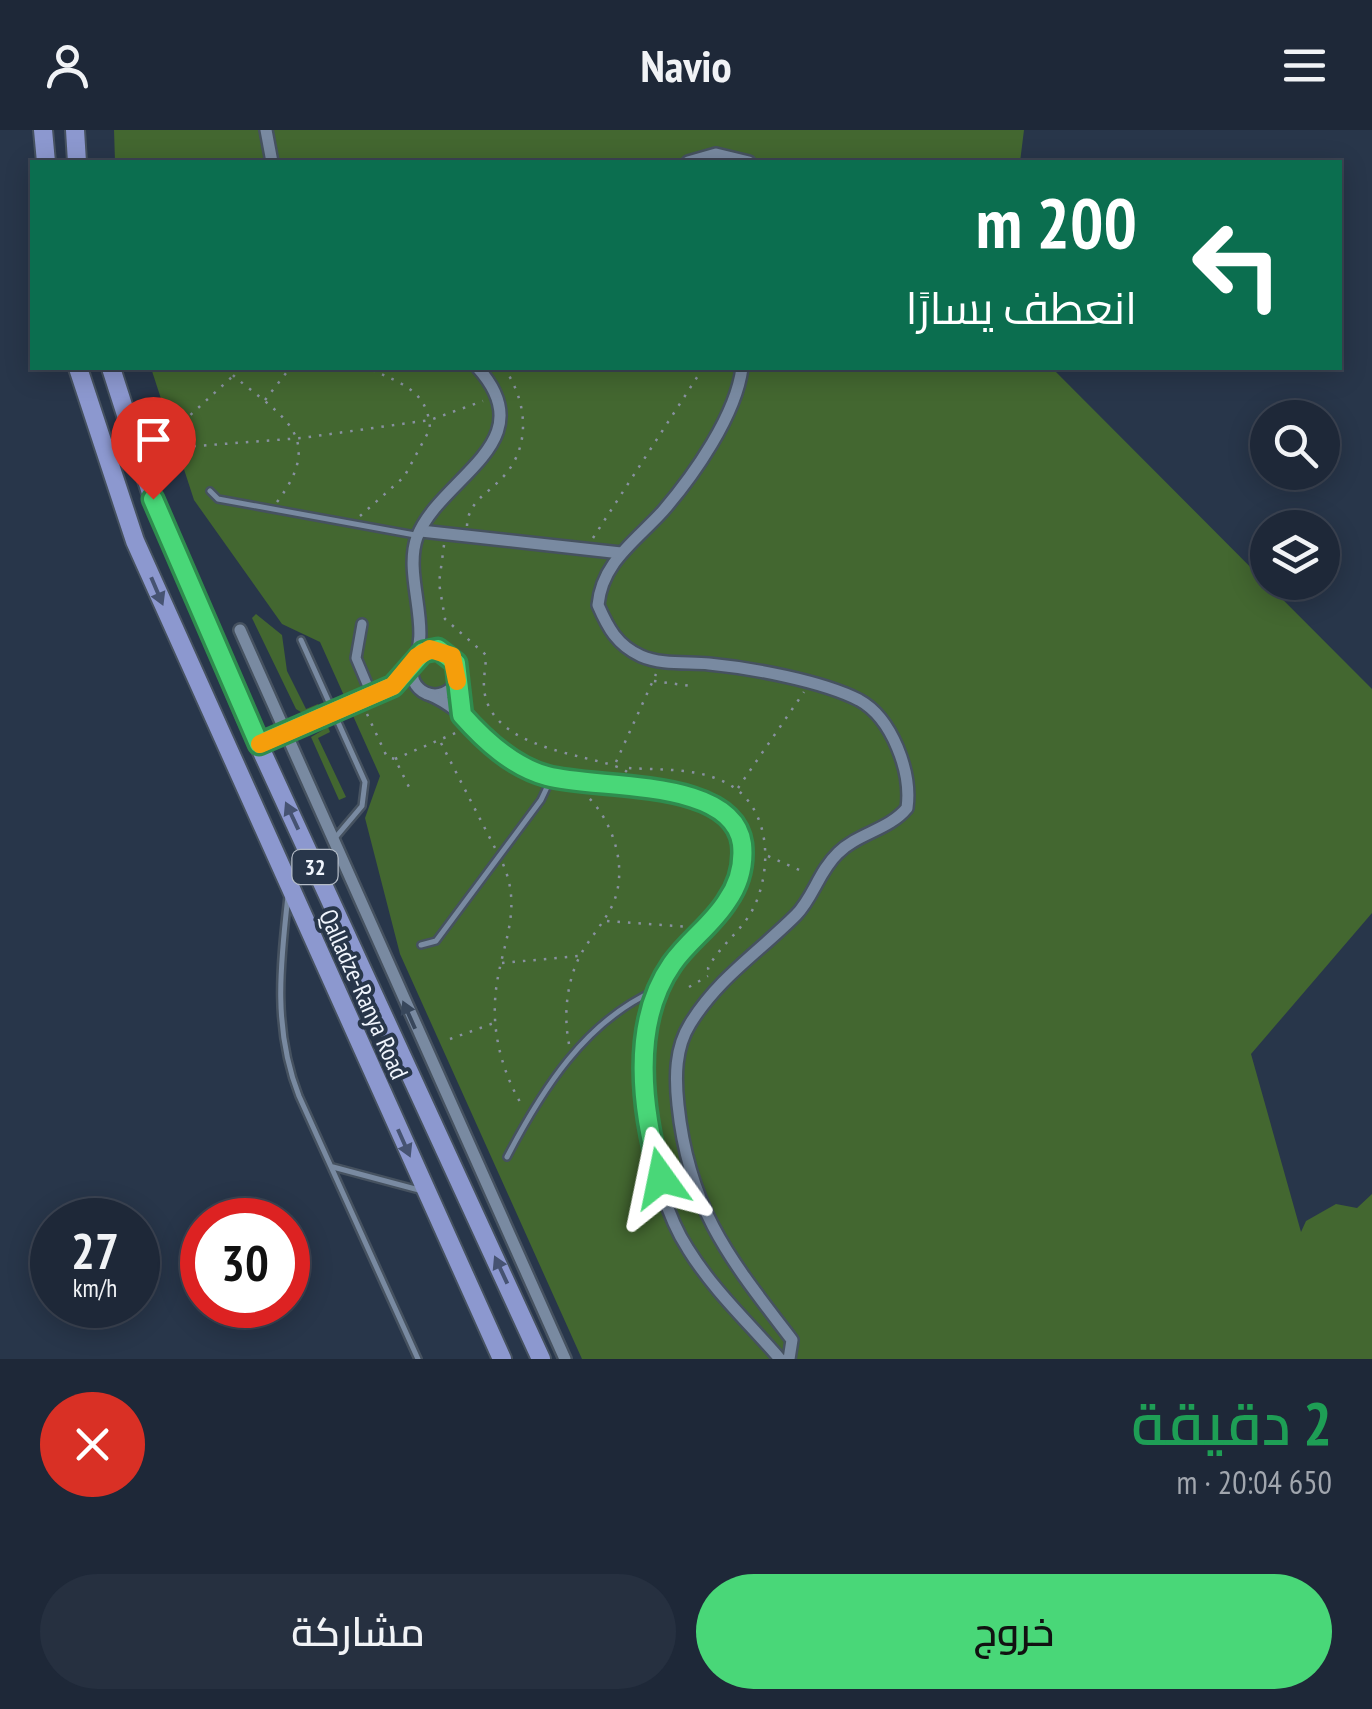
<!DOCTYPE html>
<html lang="ar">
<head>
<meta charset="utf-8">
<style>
  :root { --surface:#1e2838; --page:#263040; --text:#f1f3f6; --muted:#a1a6ae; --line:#3c4453; --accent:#49d778 }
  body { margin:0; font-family:"PT Sans Narrow",Cairo,sans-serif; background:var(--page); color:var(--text); direction:rtl; height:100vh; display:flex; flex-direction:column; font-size:38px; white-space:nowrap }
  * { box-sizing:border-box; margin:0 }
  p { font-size:32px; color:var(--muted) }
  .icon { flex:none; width:55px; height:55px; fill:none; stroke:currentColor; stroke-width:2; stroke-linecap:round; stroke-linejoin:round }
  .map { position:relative; height:1229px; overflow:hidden; direction:ltr }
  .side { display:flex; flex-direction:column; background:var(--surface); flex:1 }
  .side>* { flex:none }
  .hud { position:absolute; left:30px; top:30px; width:1312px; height:210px; border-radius:0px; box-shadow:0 5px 25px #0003,0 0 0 2px var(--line); direction:rtl; background:#0b6e4f; color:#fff; overflow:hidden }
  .tools { position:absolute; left:1250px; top:270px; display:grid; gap:20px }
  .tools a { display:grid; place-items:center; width:90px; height:90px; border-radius:50%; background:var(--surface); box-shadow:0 5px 25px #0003,0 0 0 2px var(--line); font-size:50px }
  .speed { position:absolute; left:30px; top:1068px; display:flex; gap:20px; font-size:50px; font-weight:700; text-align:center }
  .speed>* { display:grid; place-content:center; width:130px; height:130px; border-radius:50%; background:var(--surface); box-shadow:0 5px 25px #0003,0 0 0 2px var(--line); line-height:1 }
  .speed small { font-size:25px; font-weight:400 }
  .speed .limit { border:15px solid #d22; background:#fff; color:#111 }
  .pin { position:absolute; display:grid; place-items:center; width:85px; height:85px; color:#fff; margin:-102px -42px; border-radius:50% 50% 50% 0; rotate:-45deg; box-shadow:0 0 10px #0007 }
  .pin .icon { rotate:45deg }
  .me { position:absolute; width:110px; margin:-55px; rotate:348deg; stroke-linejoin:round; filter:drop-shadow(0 0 8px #0008) }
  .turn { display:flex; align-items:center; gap:35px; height:210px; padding:0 40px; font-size:45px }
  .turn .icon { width:130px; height:130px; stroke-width:2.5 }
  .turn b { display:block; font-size:70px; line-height:85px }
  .round { display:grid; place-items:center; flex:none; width:105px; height:105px; border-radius:52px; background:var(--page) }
  .summary { display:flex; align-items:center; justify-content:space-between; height:170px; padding:0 40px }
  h1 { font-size:60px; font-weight:600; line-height:75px; color:#1e9e55 }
  .button { display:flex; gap:20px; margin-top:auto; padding:20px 40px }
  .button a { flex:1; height:115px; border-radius:60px; background:var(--accent); color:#111; font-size:40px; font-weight:600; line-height:115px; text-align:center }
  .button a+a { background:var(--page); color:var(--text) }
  header { display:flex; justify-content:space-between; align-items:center; height:130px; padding:0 40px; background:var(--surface); font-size:45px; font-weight:600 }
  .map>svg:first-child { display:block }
  .green { fill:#436730 }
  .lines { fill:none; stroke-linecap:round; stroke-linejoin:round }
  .service-casing { stroke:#465260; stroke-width:10 }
  .pedestrian-casing { stroke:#465260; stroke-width:14 }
  .minor-casing { stroke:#465260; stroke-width:16 }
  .primary-casing { stroke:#465260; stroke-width:22 }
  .path { stroke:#8891a0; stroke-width:2.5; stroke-dasharray:2.5 8; stroke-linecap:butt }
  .service { stroke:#798aa1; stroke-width:5 }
  .pedestrian { stroke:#798aa1; stroke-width:9 }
  .minor { stroke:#798aa1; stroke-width:11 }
  .primary { stroke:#8c98cf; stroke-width:18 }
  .oneway { fill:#465372 }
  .oneway2 { fill:#38475b }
  .route-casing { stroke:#2f8c4e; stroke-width:25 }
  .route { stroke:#49d778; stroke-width:18 }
  .slow { stroke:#f59e0b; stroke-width:18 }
  .labels { text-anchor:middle; stroke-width:8; stroke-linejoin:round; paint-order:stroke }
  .shield { fill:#28364a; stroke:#b4bcc7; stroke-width:2.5 }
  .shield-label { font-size:22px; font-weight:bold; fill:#f0f5fd }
  .street-label { font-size:25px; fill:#f0f5fd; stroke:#28364a }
</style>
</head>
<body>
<header><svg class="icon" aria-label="menu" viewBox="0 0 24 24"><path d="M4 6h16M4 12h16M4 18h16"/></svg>Navio<svg class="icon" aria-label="person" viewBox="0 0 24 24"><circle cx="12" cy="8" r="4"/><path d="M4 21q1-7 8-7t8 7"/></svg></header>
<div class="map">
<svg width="1372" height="1229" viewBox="0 0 1372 1229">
  <rect width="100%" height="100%" fill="#28364a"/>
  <g class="green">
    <path d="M114,0h910l-4,32h-905z"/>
    <path d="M151,238h901l320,321v224l-121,141 50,178 5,-11 30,-17 21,4 15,-14v165h-790l-182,-405 -35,-136 15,-42 -60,-134 -38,-18 -88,-124z"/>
    <path d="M256,484l26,21 5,36 19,38 12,-5 2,4 -16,6 -8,-5 -44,-91z"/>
    <path d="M328,597l2,5 -12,6 28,59 -7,3 -28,-63z"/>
  </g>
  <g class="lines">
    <defs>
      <g id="service">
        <path d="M210,361l8,8 197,36"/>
        <path d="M301,510l64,142 -3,24 -27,32"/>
        <path d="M288,766c-8,70 -15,134 11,200l119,263"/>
        <path d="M421,815l15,-4 105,-141 9,-19"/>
        <path d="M507,1027c35,-67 78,-136 149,-167"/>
        <path d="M333,1037l86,23"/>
      </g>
      <path id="pedestrian" d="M362,494l-6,34 16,38"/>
      <g id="minor">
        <path d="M266,0l6,32"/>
        <path d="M688,32l28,-8 33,8"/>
        <path d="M742,238c-6,47 -48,107 -79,143 -27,30 -61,51 -65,94 10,23 19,40 43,51 20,9 47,6 68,8 42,4 113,17 150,36 33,18 53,72 48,108 -18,22 -49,25 -69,45 -19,18 -25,45 -42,62 -37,37 -78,63 -106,109 -15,24 -15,53 -12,81 11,105 52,154 114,235l-3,19"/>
        <path d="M421,401l200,22"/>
        <path d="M240,500l325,729"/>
        <circle cx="435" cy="542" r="23"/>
        <path d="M428,564c48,19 70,73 123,84 45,9 163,4 186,47 35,63 -56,113 -77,161 -30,69 -13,200 28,263 26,42 60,73 92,110"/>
        <path d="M259,614c40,-16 122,-41 149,-73 29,-36 -6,-92 9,-134 24,-61 128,-94 61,-169"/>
      </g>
      <g id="primary">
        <path d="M43,0l3,32"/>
        <path d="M75,0l2,32"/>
        <path d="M78,238l57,173 367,818"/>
        <path d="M111,238l42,131 93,218 295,642"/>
      </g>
    </defs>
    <use href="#service" class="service-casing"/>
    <use href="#pedestrian" class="pedestrian-casing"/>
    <use href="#minor" class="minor-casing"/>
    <use href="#primary" class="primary-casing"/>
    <g class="path">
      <path d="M225,238c48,45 106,63 52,134"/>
      <path d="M265,270l25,-32"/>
      <path d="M175,299l58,-53"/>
      <path d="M183,317l119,-9 128,-18 53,-19"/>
      <path d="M360,386l44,-39 26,-48c-2,-40 -31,-46 -62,-61"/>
      <path d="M467,396c1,-25 21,-32 36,-49 29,-31 24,-77 1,-109"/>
      <path d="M593,408l110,-170"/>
      <path d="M444,415l-5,38 6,36 41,36c0,13 -4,27 -1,40 13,64 139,60 145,81"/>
      <path d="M654,551l37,5"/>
      <path d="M367,584l20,43 8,2 17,34"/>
      <path d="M441,613l54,105"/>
      <path d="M395,629l65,-28"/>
      <path d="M616,632l40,-88"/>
      <path d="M629,638c29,2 64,0 91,12 50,20 54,84 34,127 -11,23 -34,38 -46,61l3,9"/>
      <path d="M738,658l66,-96"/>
      <path d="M768,726l38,17"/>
      <path d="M503,734c22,51 -6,87 -8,138 -2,36 9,74 28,105"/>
      <path d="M607,791l82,6"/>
      <path d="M502,833l77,-7"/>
      <path d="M689,857l19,-11"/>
      <path d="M450,909l44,-16"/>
      <path d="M569,914c-5,-25 -3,-53 6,-77 8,-22 25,-38 36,-59 19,-37 3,-87 -26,-114"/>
    </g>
    <use href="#service" class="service"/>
    <use href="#pedestrian" class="pedestrian"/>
    <use href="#minor" class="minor"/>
    <use href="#primary" class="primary"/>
  </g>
  <defs><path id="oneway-solid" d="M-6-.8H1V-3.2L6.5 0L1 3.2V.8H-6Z" transform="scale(2.5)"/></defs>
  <g class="oneway">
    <use href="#oneway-solid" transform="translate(157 461) rotate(67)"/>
    <use href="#oneway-solid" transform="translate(292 686) rotate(-115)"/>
    <use href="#oneway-solid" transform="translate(404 1013) rotate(66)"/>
    <use href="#oneway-solid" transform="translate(501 1140) rotate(-115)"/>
  </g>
  <use class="oneway2" href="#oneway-solid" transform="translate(409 885) rotate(-114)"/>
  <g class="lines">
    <defs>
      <path id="route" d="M153,369l106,245 134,-58 30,-34 15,-3 18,14 6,52c23,26 51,52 85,61 51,14 186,1 195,68 2,20 -3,40 -15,57 -15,24 -39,40 -55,63 -42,60 -30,148 -11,214"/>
    </defs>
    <use href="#route" class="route-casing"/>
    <use href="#route" class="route"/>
    <path class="slow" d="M260,614l133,-58 24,-29 13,-8 22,7 5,25"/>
  </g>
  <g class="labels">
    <rect class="shield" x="292.5" y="720" width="45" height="34" rx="8"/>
    <g class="shield-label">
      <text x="315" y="745">32</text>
    </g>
    <g class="street-label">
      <text transform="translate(364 864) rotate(66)" y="9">Qalladze-Ranya Road</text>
    </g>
  </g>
</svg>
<div class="tools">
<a><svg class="icon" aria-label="search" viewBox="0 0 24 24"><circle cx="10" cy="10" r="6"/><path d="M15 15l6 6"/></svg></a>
<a><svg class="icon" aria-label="layers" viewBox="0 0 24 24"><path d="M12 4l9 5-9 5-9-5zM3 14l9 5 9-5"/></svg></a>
</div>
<div class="speed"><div>27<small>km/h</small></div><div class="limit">30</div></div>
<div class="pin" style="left:153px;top:369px;background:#d93025"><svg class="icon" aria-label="arrive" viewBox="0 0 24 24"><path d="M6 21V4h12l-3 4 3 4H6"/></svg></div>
<svg class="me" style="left:661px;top:1048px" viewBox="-20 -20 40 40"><path d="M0-17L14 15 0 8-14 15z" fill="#49d778" stroke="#fff" stroke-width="4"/></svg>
<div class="hud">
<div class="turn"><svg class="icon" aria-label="left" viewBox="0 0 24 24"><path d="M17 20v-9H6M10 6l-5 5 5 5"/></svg><div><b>200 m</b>انعطف يسارًا</div></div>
</div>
</div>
<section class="side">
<div class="summary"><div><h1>2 دقيقة</h1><p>650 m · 20:04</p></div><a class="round" style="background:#d93025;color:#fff"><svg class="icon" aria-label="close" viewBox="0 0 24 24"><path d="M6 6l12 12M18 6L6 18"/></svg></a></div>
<div class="button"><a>خروج</a><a>مشاركة</a></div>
</section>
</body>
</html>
